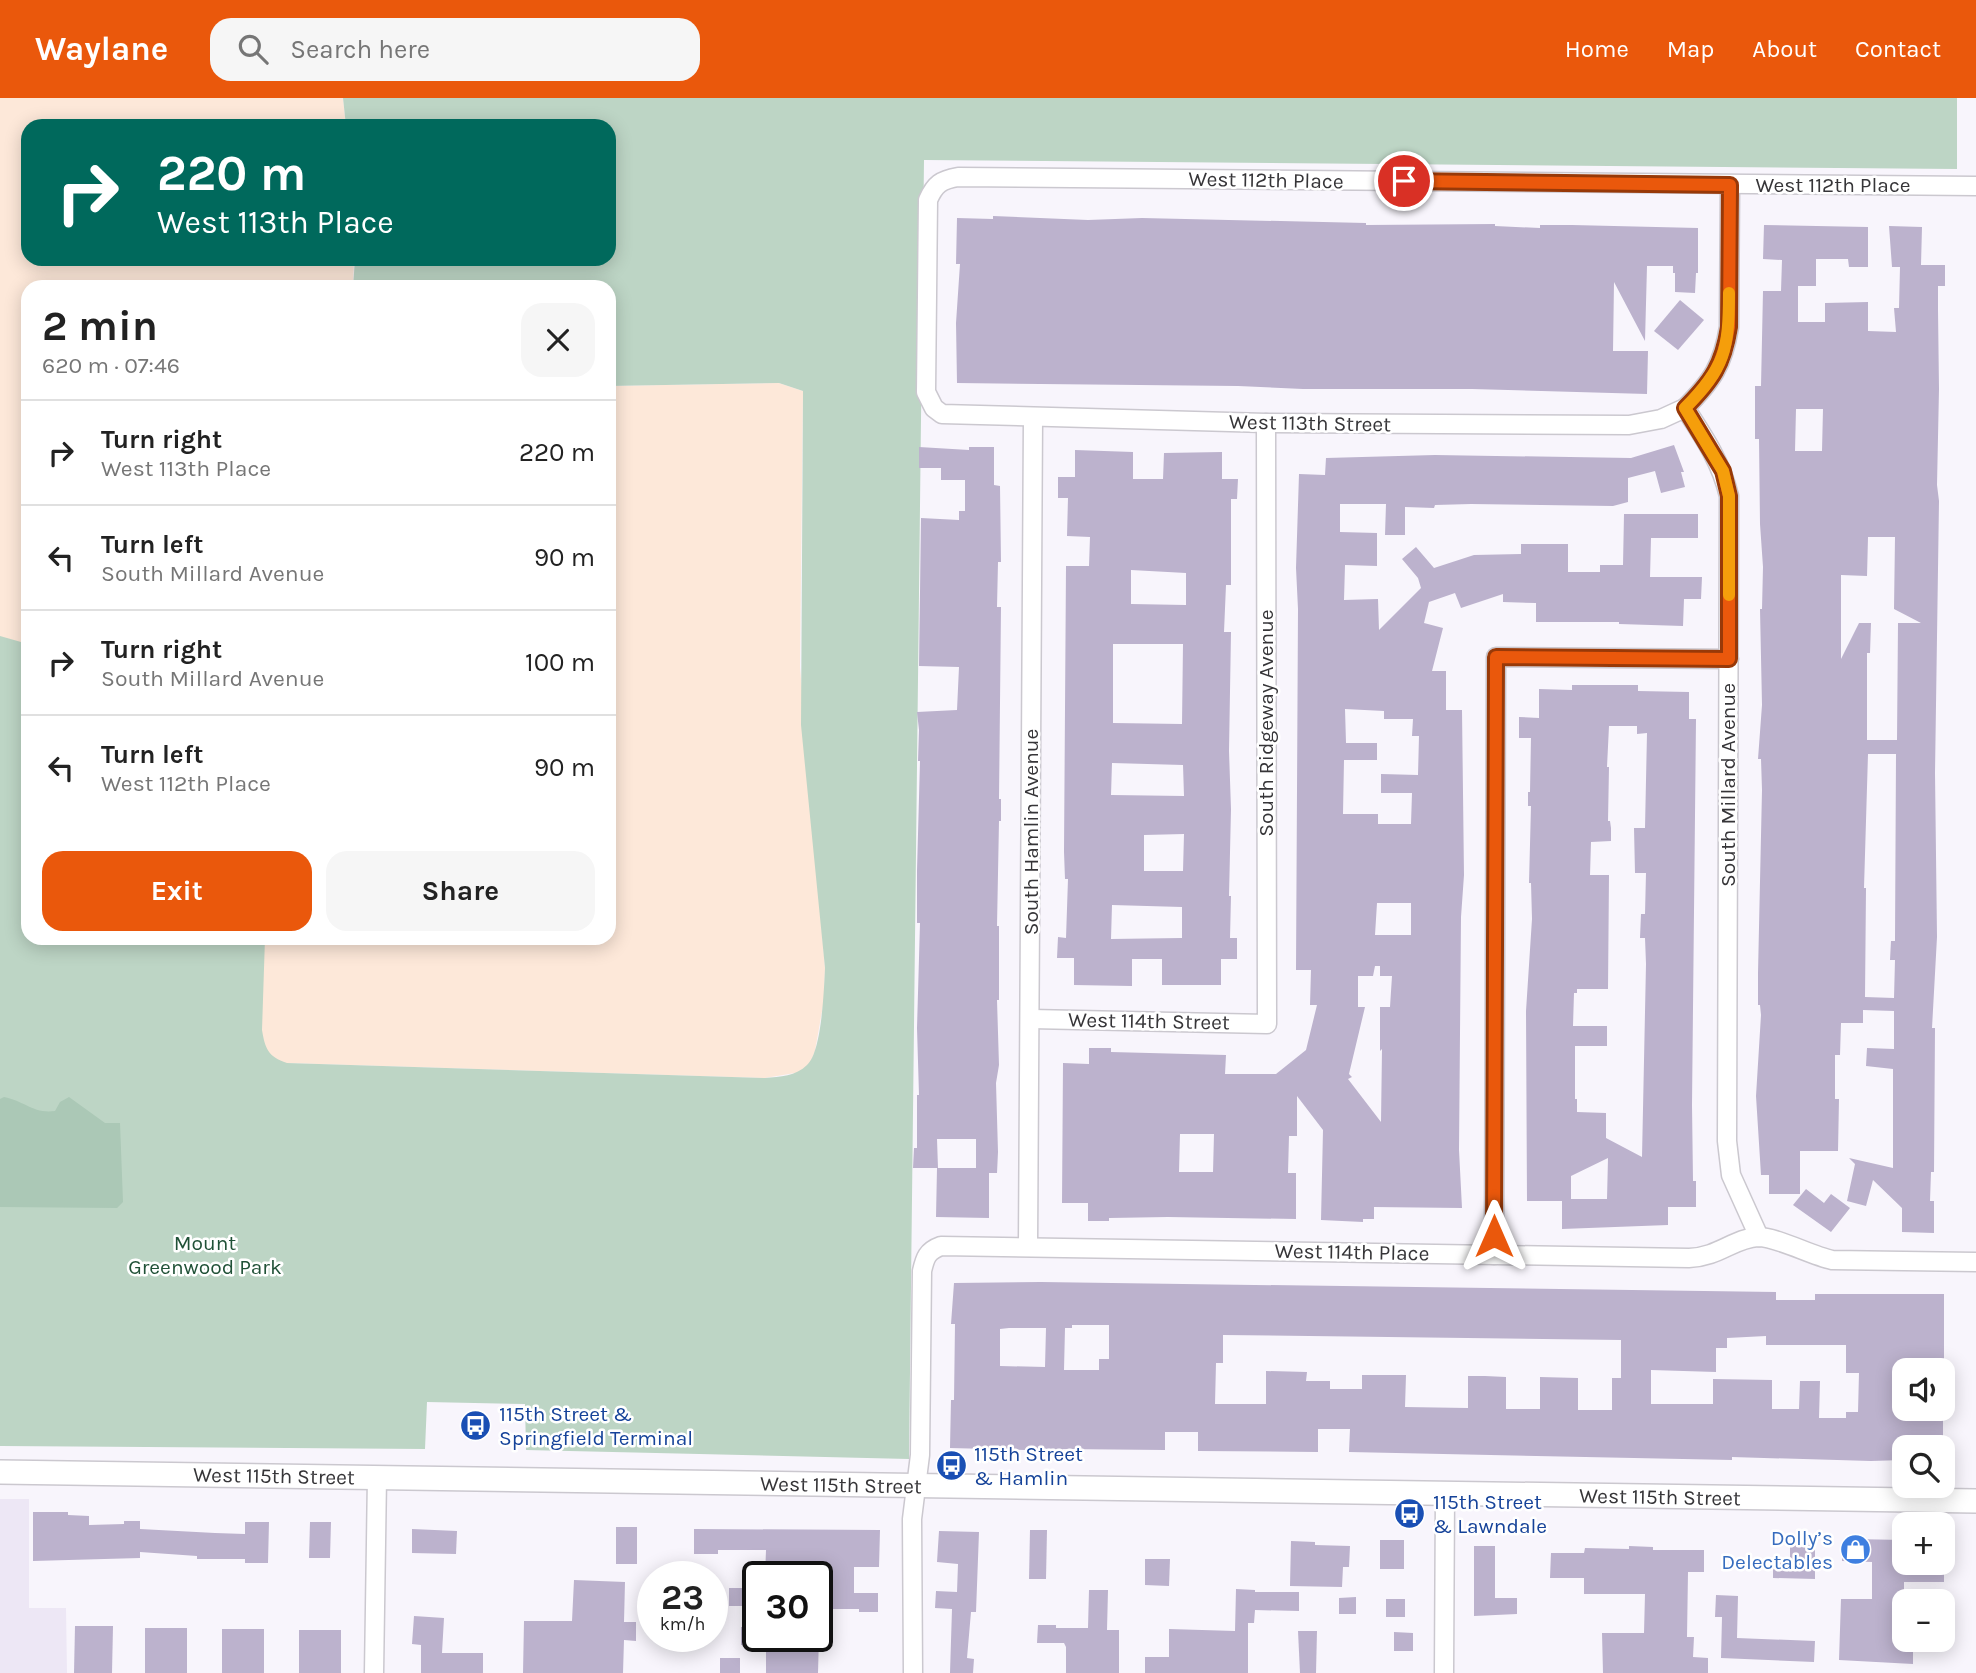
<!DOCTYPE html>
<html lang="en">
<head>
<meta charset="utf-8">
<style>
  :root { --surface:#fff; --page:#f6f6f6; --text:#222; --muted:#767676; --line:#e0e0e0; --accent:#ea580c }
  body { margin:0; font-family:Karla,sans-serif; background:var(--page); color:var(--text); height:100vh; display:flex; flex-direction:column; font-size:26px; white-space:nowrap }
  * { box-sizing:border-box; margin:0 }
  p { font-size:23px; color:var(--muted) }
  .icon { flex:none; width:38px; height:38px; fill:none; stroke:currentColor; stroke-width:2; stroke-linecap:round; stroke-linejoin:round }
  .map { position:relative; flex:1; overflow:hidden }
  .panel { position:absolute; left:21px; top:182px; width:595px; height:665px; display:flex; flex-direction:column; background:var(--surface); border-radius:21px; box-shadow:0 4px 18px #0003 }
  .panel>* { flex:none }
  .hud { position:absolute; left:21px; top:21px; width:595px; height:147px; border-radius:21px; box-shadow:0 4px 18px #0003; background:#00695c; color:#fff; overflow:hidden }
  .fabs { position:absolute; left:1892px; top:1260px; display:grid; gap:14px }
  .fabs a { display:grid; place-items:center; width:63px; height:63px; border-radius:14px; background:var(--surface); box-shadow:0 4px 18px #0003; font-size:35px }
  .speed { position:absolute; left:637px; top:1463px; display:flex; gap:14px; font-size:35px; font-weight:700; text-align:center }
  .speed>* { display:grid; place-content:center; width:91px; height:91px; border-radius:50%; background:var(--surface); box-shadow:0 4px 18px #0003; line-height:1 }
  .speed small { font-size:18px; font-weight:400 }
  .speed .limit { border:4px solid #111; border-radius:10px; background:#fff; color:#111 }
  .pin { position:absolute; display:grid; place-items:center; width:60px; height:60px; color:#fff; margin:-30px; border:4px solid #fff; border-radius:50%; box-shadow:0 2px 7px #0007 }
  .me { position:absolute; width:77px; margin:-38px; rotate:0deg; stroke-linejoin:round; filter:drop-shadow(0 0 5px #0008) }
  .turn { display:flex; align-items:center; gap:24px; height:147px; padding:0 21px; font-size:32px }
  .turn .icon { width:91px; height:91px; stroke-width:2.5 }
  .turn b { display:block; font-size:49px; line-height:60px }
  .round { display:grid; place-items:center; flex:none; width:74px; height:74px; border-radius:21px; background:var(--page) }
  .headline { display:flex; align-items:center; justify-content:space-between; height:119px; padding:0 21px }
  h1 { font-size:42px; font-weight:700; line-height:52px }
  .cta { display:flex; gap:14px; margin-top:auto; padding:14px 21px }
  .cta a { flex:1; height:80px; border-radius:21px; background:var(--accent); color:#fff; font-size:28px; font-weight:700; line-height:80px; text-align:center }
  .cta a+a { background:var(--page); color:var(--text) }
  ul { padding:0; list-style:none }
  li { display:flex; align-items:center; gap:21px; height:105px; padding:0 21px; border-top:2px solid var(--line) }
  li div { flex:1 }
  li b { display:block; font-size:26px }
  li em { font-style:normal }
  header { display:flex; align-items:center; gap:42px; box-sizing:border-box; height:98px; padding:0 35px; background:var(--accent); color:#fff }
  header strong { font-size:33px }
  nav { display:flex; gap:38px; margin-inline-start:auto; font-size:24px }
  .search { width:490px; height:63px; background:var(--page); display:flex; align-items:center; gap:18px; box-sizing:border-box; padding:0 24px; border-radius:21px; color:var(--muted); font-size:26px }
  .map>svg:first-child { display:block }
  .built { fill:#ede7f5 }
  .education { fill:#fde8d9 }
  .green { fill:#bdd5c5 }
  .forest { fill:#abc8b6 }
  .building { fill:#bcb2cd; fill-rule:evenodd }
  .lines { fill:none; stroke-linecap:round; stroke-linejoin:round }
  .minor-casing { stroke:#cbc8cf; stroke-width:21 }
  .tertiary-casing { stroke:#cbc8cf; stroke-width:26 }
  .minor { stroke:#fff; stroke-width:18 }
  .tertiary { stroke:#fff; stroke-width:23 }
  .route-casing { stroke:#983908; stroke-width:18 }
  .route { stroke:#ea580c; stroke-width:12 }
  .slow { stroke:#f59e0b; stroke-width:12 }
  .labels { text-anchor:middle; stroke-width:5; stroke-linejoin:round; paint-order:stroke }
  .street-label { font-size:21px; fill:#363538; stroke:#fff }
  .park-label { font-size:21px; fill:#205137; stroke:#fff }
  .transit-label { font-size:21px; fill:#164399; stroke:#fff; text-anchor:start }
  .shop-label { font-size:21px; fill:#366cbe; stroke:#fff; text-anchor:end }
</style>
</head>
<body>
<header>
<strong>Waylane</strong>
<div class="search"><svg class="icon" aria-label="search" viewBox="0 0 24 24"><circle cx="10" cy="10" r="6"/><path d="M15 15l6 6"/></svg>Search here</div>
<nav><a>Home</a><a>Map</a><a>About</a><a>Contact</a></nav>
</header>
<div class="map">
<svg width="1976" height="1575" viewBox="0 0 1976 1575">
  <rect width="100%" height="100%" fill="#f8f5fc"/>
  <path class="built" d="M0,1401h29v109h37l1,65h-67z"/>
  <path class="education" d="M0,0h343l3,28h-318v133h326l-1,28h-325v651h581v-552l170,-3 24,8 -3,276 25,301 -1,32 -9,51 -8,20 -42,7 -478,-15 -287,-4z"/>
  <path class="green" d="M343,0h1614v71l-1033,-9 -15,1299 -383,-9 -1,-46 -98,-2 -2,47 -425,-3v-810l28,8v294h237l-3,92c3,18 6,27 25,33l478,15c15,-1 31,-2 42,-13 15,-13 17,-77 18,-97l-24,-243 2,-334 -24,-8 -170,3v-99h-256l2,-28h254v-133h-263z"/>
  <path class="forest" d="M4,999c21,4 29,17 51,14l5,-9 9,-5 36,26h15l3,79 -6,6 -117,-1v-108z"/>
  <g class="building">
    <path d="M993,118l95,4 54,-2 224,5v2l129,-1v2l45,2v-3h32l126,3v45h-2l-1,20 -20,-1v-19h-2v-7h-26l-2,75 -31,-59 -1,69h35l-1,43 -175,-5h-169l-65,-3 -281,-3 -1,-60 4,-59h-4l1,-46 36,1z"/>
    <path d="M1764,127l104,2v40h-19l-1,-8h-32v27h-18v36h27v-19l43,-1v29l28,1 -2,-24h5l1,-41h-8l-3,-41 33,1 -1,38h24v21h-7v24l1,79 -2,96 2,16 -4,272 2,164 -5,91h3l-1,144h-3l-1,29h4v32l-32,-1v-24l-29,-28 -7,26 -19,-5 8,-37 -6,-6 44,10v-99l-27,-3 1,-18 27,1v-38l-31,-1v13h-22l-1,32h-5v44h4l-1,52h-38v43h-31v-19h-8l-5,-79 5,-81 -1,-10h-2v-32l4,-183 -1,-31h-3l4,-54 -2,-96h2l1,-42 -3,-43 -1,-85h-4v-53h6l2,-95h18l1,-31 -19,-1zM1796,311h27l-1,42h-27zM1868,439h27l-1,72 27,14h-23l-1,117h-30v-87h3l1,-30h-12l-18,36v-84l26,1zM1868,656h28l-1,187h-4l-1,19h5l-1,38 -29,-1 1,-109h-2z"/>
    <path d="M1680,202l24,20 -26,30 -24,-19z"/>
    <path d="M1674,347l10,27h-3l4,15 -24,6 -6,-22 -27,7v24l-15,4 -142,-2 -36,1 -1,3 -29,-1v28h-20l1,-31h-46v28l37,1v33l-32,-1 -1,35 34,-1 1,31 42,-42 -3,-10 -16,-19 14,-12 18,21 40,-13 47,-1v-10h47v28h32v-7h23l1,-51h74v24h-47l-1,39h52l-1,22h-17l-1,27 -64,-2v-2h-83v-19l-33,-1v-8l-42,14 -6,-15 -26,9 -5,21 19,5 -11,43h14v39h16l2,165 -3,42 -2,233 3,58 -88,-1v12h-11v3l-42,-2 2,-90 -26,-34v40h-8l-1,37h8v46l-128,-2 -59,1v3h-21v-18h-26l1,-140 26,1v-16h22v4l115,3 -1,19h51l30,-24 11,-45h-7l1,-35h-15l2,-361 -2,-41 3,-94 26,1 1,-17 109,-3 196,3zM1345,611l39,2v8h29l-1,17h7l-1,39 -37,-1v19h31l-1,31h-33v-10h-35l1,-54h33v-17h-31zM1377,805h34v32h-36zM1375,868h5v10h12l-2,31h-10v44l2,-2 -1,73 -33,-43 4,-2 -3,-3 16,-67h-7v-31h15zM1180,1036h34l-1,38h-34z"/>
    <path d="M919,349l50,3v-3h25v38l6,1 1,76h-3l-1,45h4l-2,192h2v22h-2l-2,105h2v74h-2l2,65 -3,18 2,69 -1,21h-8v45l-53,-1 1,-49h39v-29h-39l1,29h-25l1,-20h3v-53h2l-2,-67 3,-105h-3v-52l3,-110h-2l1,-31 -2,-18 40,-2 2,-43 -40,-1 2,-148 38,2v-9h6v-31h-24v-12h-22z"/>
    <path d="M1075,352l58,2v27h30l1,-26 58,-1v27h16l-1,20h-6v86h-5l-2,47h7l-2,119 2,58 -2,87h2l-1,42h7v21h-16v26h-59v-26h-30v27l-58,-1v-27h-17l1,-21 8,1 2,-59h-3l-1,-27 2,-286h23l1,-29 -23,-1 1,-38h-10v-21h17zM1131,472l55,3v32l-55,-1zM1113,546h70l-1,80 -69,-1zM1112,665l71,2 1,31 -73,-1zM1184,736l-1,37h-39v-36zM1112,807l70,2v31l-71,1z"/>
    <path d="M1572,587h66v6l51,1v27h7l-4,386 1,76h3v26h-28v18l-106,4v-28h-35l-1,-190 6,-92 -1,-36h-2l2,-77h-3v-14h2l1,-54h-12v-21l20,1v-29l33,1zM1609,628h28v8l10,-1 -2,95h-11l1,45h11l-1,41h-4l-1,24h5l1,26 -4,193 -36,-19v-25l-29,-1v-13h-2v-53h32v-20h-34l1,-33h3v-4h31l1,-114h-19l1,-33 20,-1v-13l-1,-7h-2l1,-54h-2zM1608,1060l-1,41h-36v-23z"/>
    <path d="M1806,1091l18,14 7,-9 19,14 -19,24 -38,-27z"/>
    <path d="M1041,1184l735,10v8h39v-6h129v76h-40v7h-7l1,36 45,2v32h-39v13l-33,1 -139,-4v3l-383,-8 1,-23h-32v23l-120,-1v-19h-33v18l-102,-1 -1,2 -112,-3 1,-48h3l1,-76h-4l3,-41zM1072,1227h37v34h-10v11h-35l1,-42h7zM1009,1230h37l-1,39 -45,-1v-37zM1223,1237l398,5v38h-9v32h-34v-32l-38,-1v32h-34v-32l-21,-1h-17v32l-63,-1 1,-32h-44v14h-32v-8h-24l1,-9 -41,-1v33h-51l1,-41h7zM1766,1238v9h80v28h13l-1,39h-12v6h-27l1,-37h-20l-1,28h-27v-29l-59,-1v25h-62v-34l65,2v-24h11v-10z"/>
    <path d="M33,1414h35v3l21,1v9l35,-1v-3h16v8l75,4 30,1v-12h24l-1,41h-23v-4h-48v-3l-57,-4v6l-107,3z"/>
    <path d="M310,1424h21l-1,36h-21z"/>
    <rect x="616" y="1429" width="21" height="37"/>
    <path d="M412,1431l45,2 -1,23 -44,-1z"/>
    <path d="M694,1431l186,1 -1,37h-25v26h24v19h-19v-3h-42v-32h-52l1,-27h-48v4h-24z"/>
    <path d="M1030,1432h17l-1,49h-17z"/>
    <path d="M939,1433l40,1 -3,80h-5l-4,46 7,1 -1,14h-23l2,-64 -17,-1 1,-17 21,1 1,-28 -21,-2z"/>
    <path d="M1853,1441l51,1v23h40v19h-40v63h9v19l-74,-4 2,-61h31v-37l-30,-1v-19h11z"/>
    <rect x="1380" y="1442" width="24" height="29"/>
    <path d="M1291,1443l24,1v3l35,1 -1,21h-6l-1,20 -52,-1z"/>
    <path d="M1790,1447h25v34l-42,-1v-19h17z"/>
    <path d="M1474,1448h21v52h22v16l-43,2z"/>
    <path d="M1629,1448l24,1v3h51v22h-16l-1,65h7l-1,20 15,1v15h-105l-1,-40h42l1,-39h-61v-16h-34l1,-25h33l1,-5 44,1z"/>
    <path d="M1145,1461h25l-1,27 -24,-1z"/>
    <path d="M574,1482l51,2 -1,40h12v19l-12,-1 -1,33h-100l1,-52h48z"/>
    <rect x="729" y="1490" width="19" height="18"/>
    <path d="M1236,1491l19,1v2h44v19l-44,-1 -1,13h-6v50h-103v-16h24v-28l66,2z"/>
    <path d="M1089,1492h19l-1,40h12v43h-53v-26l-2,-4h-27l1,-18h18v3h32z"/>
    <path d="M1716,1497l22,1 -1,42 78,3 -1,21 -93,-4 1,-41h-7z"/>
    <path d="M1356,1499v17h-17v-16z"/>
    <rect x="1386" y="1501" width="19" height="18"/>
    <path d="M414,1518l30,2 -2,35h41v20h-62v-28l-9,-1z"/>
    <path d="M75,1528h38l-1,47h-38z"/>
    <rect x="741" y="1529" width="17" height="18"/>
    <rect x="145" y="1530" width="42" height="45"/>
    <rect x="222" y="1531" width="42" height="44"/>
    <rect x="299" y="1532" width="42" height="43"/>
    <path d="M1298,1533h19l-1,42h-16z"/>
    <path d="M1394,1534l19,1v18h-19z"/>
    <path d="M766,1538h53l-1,37h-52z"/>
    <rect x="720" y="1560" width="20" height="15"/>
  </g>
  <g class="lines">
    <defs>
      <g id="minor">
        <path d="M1730,87l-1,142c-6,38 -17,54 -44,81 19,29 36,54 44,88l-2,645 4,34 28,62"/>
        <path d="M1685,310l-24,11 -32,6 -363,-2 -324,-9 -8,-6 -8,-16 2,-192c7,-16 13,-20 30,-23l1018,9"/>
        <path d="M1031,921l236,5 -1,-601"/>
        <path d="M1028,1148l5,-828"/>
        <path d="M1494,1157l2,-598 233,2"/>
        <path d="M374,1575l3,-196"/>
        <path d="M913,1575l-1,-154 8,-64 2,-184c3,-13 5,-20 19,-25l748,12c30,-1 45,-20 69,-21 19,0 52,18 74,23l144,2"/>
        <path d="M1444,1575l1,-180"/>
      </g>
      <path id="tertiary" d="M0,1374l1976,29"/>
    </defs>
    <use href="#minor" class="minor-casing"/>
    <use href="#tertiary" class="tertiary-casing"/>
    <use href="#minor" class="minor"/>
    <use href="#tertiary" class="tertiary"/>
  </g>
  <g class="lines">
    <defs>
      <path id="route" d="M1404,83l326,4 -1,142c-6,38 -17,54 -44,81l38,63 6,25v163l-233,-2 -2,579"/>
    </defs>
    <use href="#route" class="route-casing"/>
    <use href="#route" class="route"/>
    <path class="slow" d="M1729,497v-99l-6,-25 -38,-63c40,-40 44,-59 44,-115"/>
  </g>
  <defs>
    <symbol id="bus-disc" viewBox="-11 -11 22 22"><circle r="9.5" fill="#1a4fb4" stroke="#fff"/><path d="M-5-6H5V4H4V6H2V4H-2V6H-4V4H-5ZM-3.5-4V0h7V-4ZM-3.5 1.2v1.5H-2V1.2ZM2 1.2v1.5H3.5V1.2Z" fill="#fff"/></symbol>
    <symbol id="shop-disc" viewBox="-11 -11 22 22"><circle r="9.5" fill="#3f7fe0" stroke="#fff"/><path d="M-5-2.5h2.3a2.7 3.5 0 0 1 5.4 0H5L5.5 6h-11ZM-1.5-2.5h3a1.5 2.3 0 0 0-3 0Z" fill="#fff"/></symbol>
  </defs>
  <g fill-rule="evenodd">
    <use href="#bus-disc" x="458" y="1310" width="35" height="35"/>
    <use href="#bus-disc" x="934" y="1350" width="35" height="35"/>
    <use href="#bus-disc" x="1392" y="1398" width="35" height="35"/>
    <use href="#shop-disc" x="1838" y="1434" width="35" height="35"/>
  </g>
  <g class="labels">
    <g class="street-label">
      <text transform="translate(1266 82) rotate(1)" y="7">West 112th Place</text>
      <text x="1833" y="94">West 112th Place</text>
      <text transform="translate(1310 325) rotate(1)" y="7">West 113th Street</text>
      <text transform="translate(1266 625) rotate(-90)" y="7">South Ridgeway Avenue</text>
      <text transform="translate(1728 687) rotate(-90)" y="7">South Millard Avenue</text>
      <text transform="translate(1031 734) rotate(-90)" y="7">South Hamlin Avenue</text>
      <text transform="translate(1149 923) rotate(1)" y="7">West 114th Street</text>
      <text transform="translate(1352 1154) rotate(1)" y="7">West 114th Place</text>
      <text transform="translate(274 1378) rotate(1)" y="7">West 115th Street</text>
      <text transform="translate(841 1387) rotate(1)" y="7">West 115th Street</text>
      <text transform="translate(1660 1399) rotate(1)" y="7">West 115th Street</text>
    </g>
    <g class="park-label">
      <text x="205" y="1152">Mount<tspan x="205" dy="24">Greenwood Park</tspan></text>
    </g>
    <g class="transit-label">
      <text x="499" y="1323">115th Street &amp;<tspan x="499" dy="24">Springfield Terminal</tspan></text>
      <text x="974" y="1363">115th Street<tspan x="974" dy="24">&amp; Hamlin</tspan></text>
      <text x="1433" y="1411">115th Street<tspan x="1433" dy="24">&amp; Lawndale</tspan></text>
    </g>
    <g class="shop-label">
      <text x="1833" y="1447">Dolly’s<tspan x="1833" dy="24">Delectables</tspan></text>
    </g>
  </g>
</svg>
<div class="fabs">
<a><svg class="icon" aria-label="sound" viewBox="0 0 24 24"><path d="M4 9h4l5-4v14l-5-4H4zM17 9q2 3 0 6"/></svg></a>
<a><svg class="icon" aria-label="search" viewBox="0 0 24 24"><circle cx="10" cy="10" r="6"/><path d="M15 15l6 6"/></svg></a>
<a>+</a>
<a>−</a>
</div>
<div class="speed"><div>23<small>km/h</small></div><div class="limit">30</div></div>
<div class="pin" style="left:1404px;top:83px;background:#d93025"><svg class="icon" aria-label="arrive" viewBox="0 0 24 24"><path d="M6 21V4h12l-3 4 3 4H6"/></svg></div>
<svg class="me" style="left:1494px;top:1138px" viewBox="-20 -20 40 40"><path d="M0-17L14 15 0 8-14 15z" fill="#ea580c" stroke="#fff" stroke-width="4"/></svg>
<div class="hud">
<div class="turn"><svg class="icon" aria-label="right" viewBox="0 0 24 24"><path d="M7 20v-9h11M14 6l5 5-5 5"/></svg><div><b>220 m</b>West 113th Place</div></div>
</div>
<section class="panel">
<div class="headline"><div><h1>2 min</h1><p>620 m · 07:46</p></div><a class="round"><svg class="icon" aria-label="close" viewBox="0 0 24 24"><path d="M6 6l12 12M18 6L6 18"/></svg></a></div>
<ul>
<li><svg class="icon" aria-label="right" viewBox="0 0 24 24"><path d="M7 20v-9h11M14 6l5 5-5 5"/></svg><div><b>Turn right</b><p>West 113th Place</p></div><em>220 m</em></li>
<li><svg class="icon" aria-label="left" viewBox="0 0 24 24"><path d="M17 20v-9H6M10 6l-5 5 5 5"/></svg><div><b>Turn left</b><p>South Millard Avenue</p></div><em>90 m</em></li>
<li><svg class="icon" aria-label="right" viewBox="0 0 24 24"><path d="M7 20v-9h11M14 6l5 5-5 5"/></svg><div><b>Turn right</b><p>South Millard Avenue</p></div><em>100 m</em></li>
<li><svg class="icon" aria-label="left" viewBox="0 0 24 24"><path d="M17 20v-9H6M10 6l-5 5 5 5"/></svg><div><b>Turn left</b><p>West 112th Place</p></div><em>90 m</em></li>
</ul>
<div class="cta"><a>Exit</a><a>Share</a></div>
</section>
</div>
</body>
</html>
